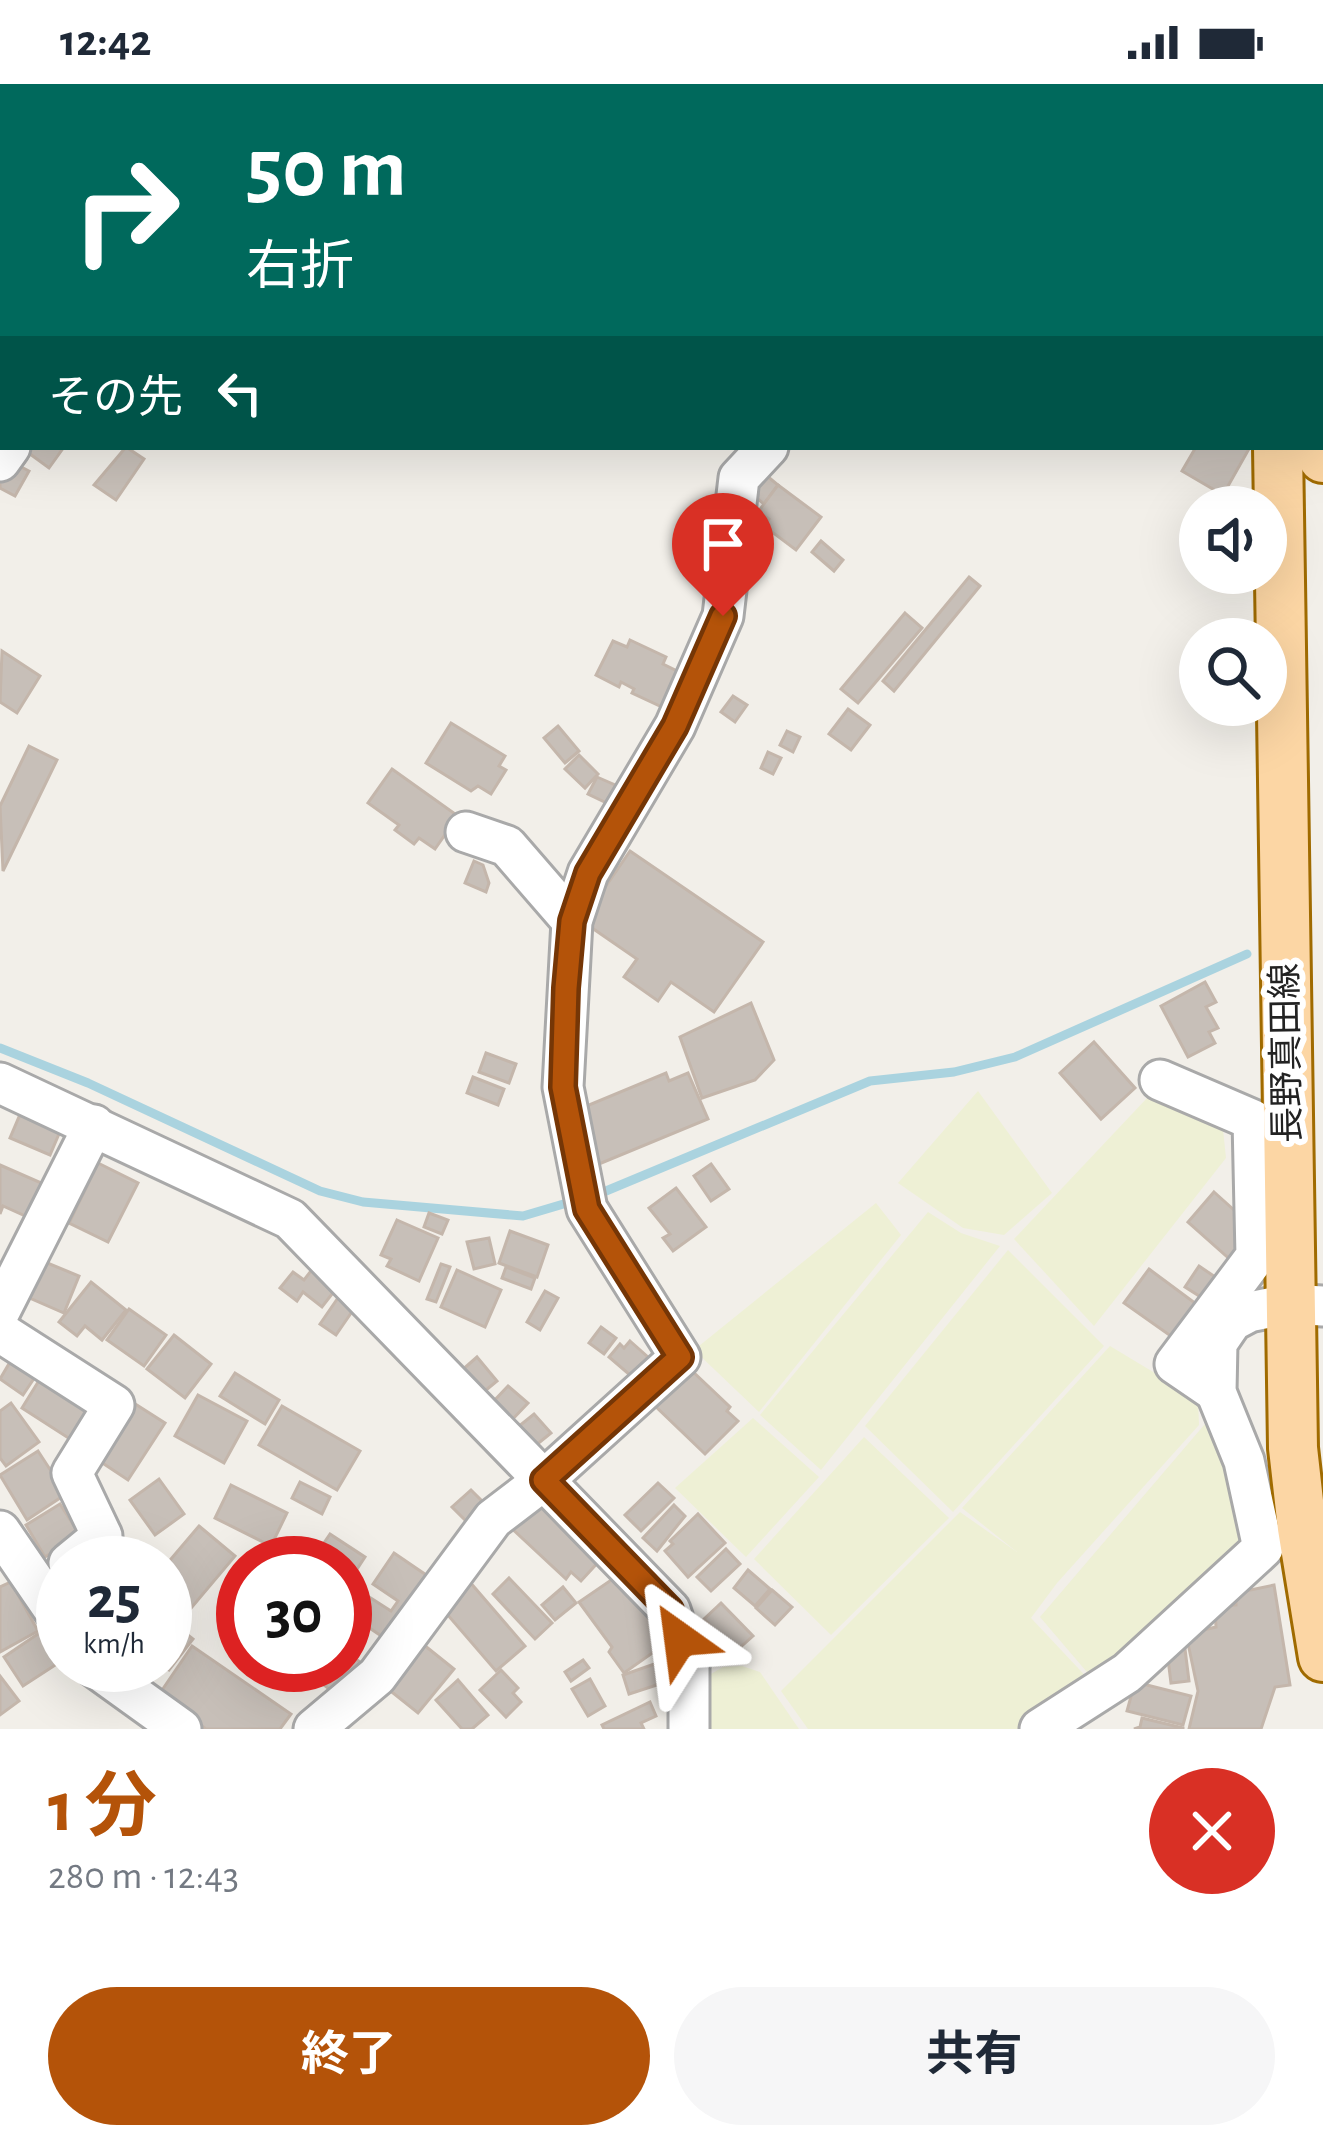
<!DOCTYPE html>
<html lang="ja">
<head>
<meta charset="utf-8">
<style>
  :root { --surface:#fff; --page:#f6f6f7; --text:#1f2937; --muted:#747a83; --accent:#b45309 }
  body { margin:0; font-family:"Alegreya Sans","Noto Sans JP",sans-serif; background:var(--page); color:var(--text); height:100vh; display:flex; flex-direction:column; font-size:45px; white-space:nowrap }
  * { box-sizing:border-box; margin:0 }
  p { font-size:39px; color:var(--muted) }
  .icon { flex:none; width:66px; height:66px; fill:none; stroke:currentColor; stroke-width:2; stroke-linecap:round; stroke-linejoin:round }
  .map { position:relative; height:1645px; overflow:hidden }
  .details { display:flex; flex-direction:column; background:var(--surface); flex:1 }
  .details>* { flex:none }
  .guide { position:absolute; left:0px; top:0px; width:1323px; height:366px; box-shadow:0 12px 48px #0002; background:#00695c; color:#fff; overflow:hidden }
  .buttons { position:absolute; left:1179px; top:402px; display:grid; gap:24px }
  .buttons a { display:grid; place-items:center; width:108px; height:108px; border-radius:50%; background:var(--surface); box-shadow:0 12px 48px #0002; font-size:60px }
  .speed { position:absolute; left:36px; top:1452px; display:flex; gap:24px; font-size:60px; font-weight:700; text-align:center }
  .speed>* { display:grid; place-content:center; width:156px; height:156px; border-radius:50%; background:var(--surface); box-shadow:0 12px 48px #0002; line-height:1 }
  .speed small { font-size:30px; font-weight:400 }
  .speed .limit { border:18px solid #d22; background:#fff; color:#111 }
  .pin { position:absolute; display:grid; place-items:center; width:102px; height:102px; color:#fff; margin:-123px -51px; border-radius:50% 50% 50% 0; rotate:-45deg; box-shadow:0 0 12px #0007 }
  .pin .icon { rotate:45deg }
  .me { position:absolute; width:132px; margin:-66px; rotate:329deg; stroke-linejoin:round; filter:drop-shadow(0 0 9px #0008) }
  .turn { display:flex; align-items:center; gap:42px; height:252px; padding:0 48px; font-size:54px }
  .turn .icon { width:156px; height:156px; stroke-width:2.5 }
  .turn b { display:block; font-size:84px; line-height:102px }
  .then { display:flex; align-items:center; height:114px; padding:0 48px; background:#0003; gap:24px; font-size:45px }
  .round { display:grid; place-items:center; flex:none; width:126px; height:126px; border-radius:63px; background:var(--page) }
  .summary { display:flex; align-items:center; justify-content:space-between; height:204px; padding:0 48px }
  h1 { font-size:72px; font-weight:700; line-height:90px; color:var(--accent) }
  .action { display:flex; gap:24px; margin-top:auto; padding:24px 48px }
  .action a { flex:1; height:138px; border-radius:72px; background:var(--accent); color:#fff; font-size:48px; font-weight:700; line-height:138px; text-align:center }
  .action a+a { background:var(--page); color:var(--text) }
  .status { display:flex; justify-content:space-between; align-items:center; height:84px; padding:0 60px; background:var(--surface); direction:ltr }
  .status svg { height:33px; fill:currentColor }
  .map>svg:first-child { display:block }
  .farmland { fill:#eef0d5 }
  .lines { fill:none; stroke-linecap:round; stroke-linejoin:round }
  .stream { stroke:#aad3df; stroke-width:9 }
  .building { fill:#c7bfb8; stroke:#c4b6ab; stroke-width:3 }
  .minor-casing { stroke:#a9a9a9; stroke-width:45 }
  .major-casing { stroke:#a06b00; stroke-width:54 }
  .minor { stroke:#fff; stroke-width:39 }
  .major { stroke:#fcd6a4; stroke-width:48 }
  .route-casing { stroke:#753606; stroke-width:30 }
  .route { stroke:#b45309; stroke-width:21 }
  .labels { text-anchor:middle; stroke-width:12; stroke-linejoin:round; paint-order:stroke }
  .street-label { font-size:36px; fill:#222; stroke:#fff }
</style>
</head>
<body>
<div class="status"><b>12:42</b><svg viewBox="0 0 49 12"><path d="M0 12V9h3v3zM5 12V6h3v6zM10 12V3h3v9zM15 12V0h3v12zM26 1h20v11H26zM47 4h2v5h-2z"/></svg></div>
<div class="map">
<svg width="1323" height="1645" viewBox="0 0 1323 1645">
  <rect width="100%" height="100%" fill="#f2efe9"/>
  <g class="farmland">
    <path d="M978,1007l74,102 -48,42 -41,-7 -65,-45z"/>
    <path d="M1169,1010l53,26 4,38 -132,168 -80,-87 134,-142z"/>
    <path d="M876,1119l25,32 -142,177 -65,-62z"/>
    <path d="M928,1128l33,21 39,13 -179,224 -61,-55z"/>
    <path d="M1008,1166l96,96 -151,166 -88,-86z"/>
    <path d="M1110,1262l88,53 1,26 -142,158 -26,35 63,67 -77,44h-209l-27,-38 179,-179 57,40 -55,-44z"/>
    <path d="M753,1334l66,59 -73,80 -71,-69z"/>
    <path d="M1205,1340l15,11 27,107 -149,143 -58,-68z"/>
    <path d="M864,1353l85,81 -118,117 -77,-76z"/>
    <path d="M742,1582l18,6 39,57h-98l1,-50 21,-12z"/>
  </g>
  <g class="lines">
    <g class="stream">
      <path d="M0,964l88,35 232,108 43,11 160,14 54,-16"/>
      <path d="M594,1112l276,-115 84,-9 61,-15 232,-103"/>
    </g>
  </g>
  <g class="building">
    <path d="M21,363h43l-15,21 -19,-14 -6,9 -10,-7z"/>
    <path d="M126,363l18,12 -28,41 -22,-15z"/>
    <path d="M1196,363h54l-27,48 -41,-24z"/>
    <path d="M8,376l21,11 -14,25 -15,-8v-14z"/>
    <path d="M767,392l11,9 -14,19 -11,-9z"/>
    <path d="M778,401l43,32 -25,33 -32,-24 5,-7 -11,-7z"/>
    <path d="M821,457l22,19 -9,11 -22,-19z"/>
    <path d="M969,493l11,9 -86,105 -11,-10z"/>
    <path d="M905,529l17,15 -64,75 -17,-14z"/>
    <path d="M630,556l36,17 -3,7 16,8 -17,35 -30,-14 2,-4 -13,-7 -2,5 -23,-12 17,-34 14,6z"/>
    <path d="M2,567l38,25 -23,37 -17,-11z"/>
    <path d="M733,612l14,9 -12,17 -14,-10z"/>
    <path d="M848,625l22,16 -19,25 -22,-16z"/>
    <path d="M451,639l54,33 -6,10 7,4 -15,24 -13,-8 -7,5 -45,-28z"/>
    <path d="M558,642l21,25 -14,12 -21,-25z"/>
    <path d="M787,647l13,6 -7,15 -13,-7z"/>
    <path d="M29,662l28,14 -54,111 -3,-65z"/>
    <path d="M768,668l13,6 -8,16 -12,-6z"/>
    <path d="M579,671l19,19 -13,14 -20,-19z"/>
    <path d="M392,685l66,47 -23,33 -16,-11 -5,6 -19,-14 4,-5 -31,-22z"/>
    <path d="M597,693l25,11 -9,18 -25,-12z"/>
    <path d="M630,767l133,91 -49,70 -43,-30 -13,19 -34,-24 13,-18 -55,-38z"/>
    <path d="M474,777l9,4 6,18 -3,9 -21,-9z"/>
    <path d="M1205,898l11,20 -10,5 12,21 -9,4 6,11 -27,14 -27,-51z"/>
    <path d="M751,919l23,57 -19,20 -53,18 -22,-61z"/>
    <path d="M1094,958l41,46 -34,31 -41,-46z"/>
    <path d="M486,969l30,11 -7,19 -30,-11z"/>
    <path d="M666,989l3,8 19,-8 20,46 -109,45 -17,-40 8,-3 -6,-14z"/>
    <path d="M473,993l31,12 -6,16 -31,-12z"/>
    <path d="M24,1021l40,17 -14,33 -40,-17z"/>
    <path d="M98,1079l40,20 -30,59 -39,-19z"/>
    <path d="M711,1080l18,25 -18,12 -17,-25z"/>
    <path d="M0,1081l46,20 -14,34 -29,-13 -3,8z"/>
    <path d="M676,1104l30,39 -33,24 -10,-13 7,-4 -21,-26z"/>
    <path d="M1214,1108l40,36 -20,35 -46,-41z"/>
    <path d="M429,1129l19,7 -6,14 -18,-7z"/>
    <path d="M397,1136l41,18 -19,43 -32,-15 4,-7 -10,-4z"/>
    <path d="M510,1147l38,14 -11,32 -38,-14z"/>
    <path d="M489,1154l6,26 -21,5 -7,-27z"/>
    <path d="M40,1176l39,16 -15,37 -39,-17z"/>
    <path d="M441,1180l9,3 -14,35 -9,-3z"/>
    <path d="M1199,1182l22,15 -14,20 -22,-14z"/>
    <path d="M314,1183l25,18 -17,22 -19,-15 -6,9 -17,-13 13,-16 11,8z"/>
    <path d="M506,1183l29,11 -4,11 -29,-11z"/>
    <path d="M1149,1185l50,37 -24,33 -51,-36z"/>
    <path d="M457,1186l44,20 -16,37 -44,-20z"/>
    <path d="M91,1198l35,28 -24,30 -17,-14 -8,10 -18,-14z"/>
    <path d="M545,1207l13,7 -18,32 -13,-8z"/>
    <path d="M342,1208l16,11 -22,32 -16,-11z"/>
    <path d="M129,1225l37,26 -22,31 -37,-26z"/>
    <path d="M601,1243l15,11 -12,16 -15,-11z"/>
    <path d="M174,1251l37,29 -26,34 -38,-29z"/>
    <path d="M630,1257l18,16 -17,19 -22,-19 11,-13 4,4z"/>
    <path d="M13,1273l24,17 -14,21 -23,-16z"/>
    <path d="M477,1273l20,24 -17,14 -19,-24z"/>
    <path d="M689,1284l41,39 -3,4 11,10 -33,33 -52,-50z"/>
    <path d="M235,1289l44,27 -14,24 -45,-28z"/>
    <path d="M43,1290l48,32 -21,33 -48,-31z"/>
    <path d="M508,1302l20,17 -18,19 -19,-18z"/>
    <path d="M198,1311l49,26 -23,42 -49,-27z"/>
    <path d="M129,1316l36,23 -37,57 -36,-24z"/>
    <path d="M11,1319l28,39 -33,24 -6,-8v-47z"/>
    <path d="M282,1322l78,45 -23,39 -78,-45z"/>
    <path d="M534,1330l17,19 -16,13 -17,-19z"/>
    <path d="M38,1367l28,43 -39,26 -27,-45z"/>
    <path d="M159,1395l25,35 -29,21 -25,-35z"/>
    <path d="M300,1398l30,15 -8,17 -30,-16z"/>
    <path d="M658,1399l16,15 -33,33 -16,-16z"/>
    <path d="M231,1401l56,28 -16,33 -56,-28z"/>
    <path d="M471,1406l16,16 -19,17 -16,-16z"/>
    <path d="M535,1412l67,62 -21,23 -10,-9 -5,7 -58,-54z"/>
    <path d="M60,1420l20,31 -35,22 -19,-32z"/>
    <path d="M674,1421l11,11 -28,35 -14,-13z"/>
    <path d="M698,1430l27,29 -37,34 -23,-26 8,-7 -3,-3z"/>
    <path d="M199,1442l36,30 -48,57 -20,-17 8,-9 -10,-9v-12z"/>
    <path d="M330,1450l35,23 -19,29 -1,-23 -34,-1z"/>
    <path d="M118,1461l15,18h-36z"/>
    <path d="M726,1465l14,15 -29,27 -14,-14z"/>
    <path d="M394,1469l38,26 -42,63 -41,-28 14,-21 28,18 7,-10 -25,-17z"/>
    <path d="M748,1486l22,19 -15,17 -21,-18z"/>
    <path d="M620,1490l48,68 -44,31 -15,-21 3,-5 -33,-45z"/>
    <path d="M509,1494l43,45 -17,16 -42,-45z"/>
    <path d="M469,1497l56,65 -29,25 -56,-65z"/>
    <path d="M11,1498l27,49 -38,21v-65z"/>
    <path d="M1274,1501l16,100 -15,2 -14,42h-72l9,-38 -12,-57 30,-7 -1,-20 21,-2v-12z"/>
    <path d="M563,1503l13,16 -21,17 -13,-15z"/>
    <path d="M772,1506l20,17 -17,18 -19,-17z"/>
    <path d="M721,1519l32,33 -18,16 -31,-33z"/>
    <path d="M165,1533l28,22 -24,31 -7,-5z"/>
    <path d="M345,1538l18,14 -8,12 -10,-8z"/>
    <path d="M48,1543l15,23v10l-40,26 -19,-29z"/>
    <path d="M414,1553l40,32 -36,44 -40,-32z"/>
    <path d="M192,1562l99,68 -11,15h-74l-48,-33z"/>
    <path d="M1185,1565l4,32 -18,2 -4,-32z"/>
    <path d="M345,1567l19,14 -25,32 -15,-12 4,-12 -10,-8h27z"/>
    <path d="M583,1576l6,8 -18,13 -6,-9z"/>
    <path d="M663,1577l6,20 -40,13 -6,-19z"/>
    <path d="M501,1586l17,18 -5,5 8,9 -15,15 -26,-27z"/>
    <path d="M0,1592l19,25 -19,14z"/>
    <path d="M590,1595l15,27 -17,10 -16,-27z"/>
    <path d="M458,1596l30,35 -16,14h-10l-26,-29z"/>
    <path d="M1135,1598l56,14 -8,29 -56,-14z"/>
    <path d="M650,1618l6,14 -15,7 3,6h-40l-2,-4z"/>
    <path d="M1142,1634l41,10v1h-49l6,-2z"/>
  </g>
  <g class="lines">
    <defs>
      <g id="minor">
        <path d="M669,0l4,3"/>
        <path d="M202,3l2,-3"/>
        <path d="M0,263l3,2"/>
        <path d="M0,377l10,-14"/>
        <path d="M466,748l41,14 65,75"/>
        <path d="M1160,996l93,40 3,136 -81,108 41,28"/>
        <path d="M0,999l290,136 380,391 19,57v62"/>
        <path d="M0,1227l94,-186"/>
        <path d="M0,1248l114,73 -42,68 30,63 -33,27"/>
        <path d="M0,1447l63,92"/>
        <path d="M92,1581l89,64"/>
        <path d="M314,1645l63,-53 116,-157 51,-39 136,-123 -93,-148 -24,-122 9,-166 16,-48 87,-147 48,-110 16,-138 29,-31"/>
        <path d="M1040,1645l87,-56 136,-125 -19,-87 -28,-69 1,-49 15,-22 17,-9 40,-8 34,2"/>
      </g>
      <g id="major">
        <path d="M1282,3v-3"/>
        <path d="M1323,200v174"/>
        <path d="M1278,363l15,1001 9,80 21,129"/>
      </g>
    </defs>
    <use href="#minor" class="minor-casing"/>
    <use href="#major" class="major-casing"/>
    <use href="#minor" class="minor"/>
    <use href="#major" class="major"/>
  </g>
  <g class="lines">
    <defs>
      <path id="route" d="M680,1555l-10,-29 -126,-130 136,-123 -93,-148 -24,-122 3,-99 6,-67 16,-48 87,-147 48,-110"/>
    </defs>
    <use href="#route" class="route-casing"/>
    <use href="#route" class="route"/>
  </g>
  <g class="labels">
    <g class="street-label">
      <text transform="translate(1285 969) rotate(-91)" y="13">長野真田線</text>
    </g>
  </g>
</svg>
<div class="buttons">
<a><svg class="icon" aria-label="sound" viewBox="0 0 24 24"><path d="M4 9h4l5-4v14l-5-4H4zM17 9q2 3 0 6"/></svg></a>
<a><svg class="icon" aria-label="search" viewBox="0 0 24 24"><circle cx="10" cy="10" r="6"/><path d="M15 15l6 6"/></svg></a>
</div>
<div class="speed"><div>25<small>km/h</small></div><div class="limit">30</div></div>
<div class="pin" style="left:723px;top:532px;background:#d93025"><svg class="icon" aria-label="arrive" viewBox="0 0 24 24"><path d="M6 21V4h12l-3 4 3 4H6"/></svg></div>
<svg class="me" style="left:680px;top:1555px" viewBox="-20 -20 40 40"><path d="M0-17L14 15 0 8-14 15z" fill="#b45309" stroke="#fff" stroke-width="4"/></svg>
<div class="guide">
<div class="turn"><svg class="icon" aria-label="right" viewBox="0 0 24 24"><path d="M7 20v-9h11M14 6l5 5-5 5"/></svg><div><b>50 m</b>右折</div></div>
<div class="then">その先<svg class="icon" aria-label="left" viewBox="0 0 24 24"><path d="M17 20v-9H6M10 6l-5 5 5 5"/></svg></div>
</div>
</div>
<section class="details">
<div class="summary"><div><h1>1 分</h1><p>280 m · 12:43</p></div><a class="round" style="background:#d93025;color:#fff"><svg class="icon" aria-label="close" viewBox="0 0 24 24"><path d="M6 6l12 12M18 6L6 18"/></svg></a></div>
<div class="action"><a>終了</a><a>共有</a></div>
</section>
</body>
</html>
